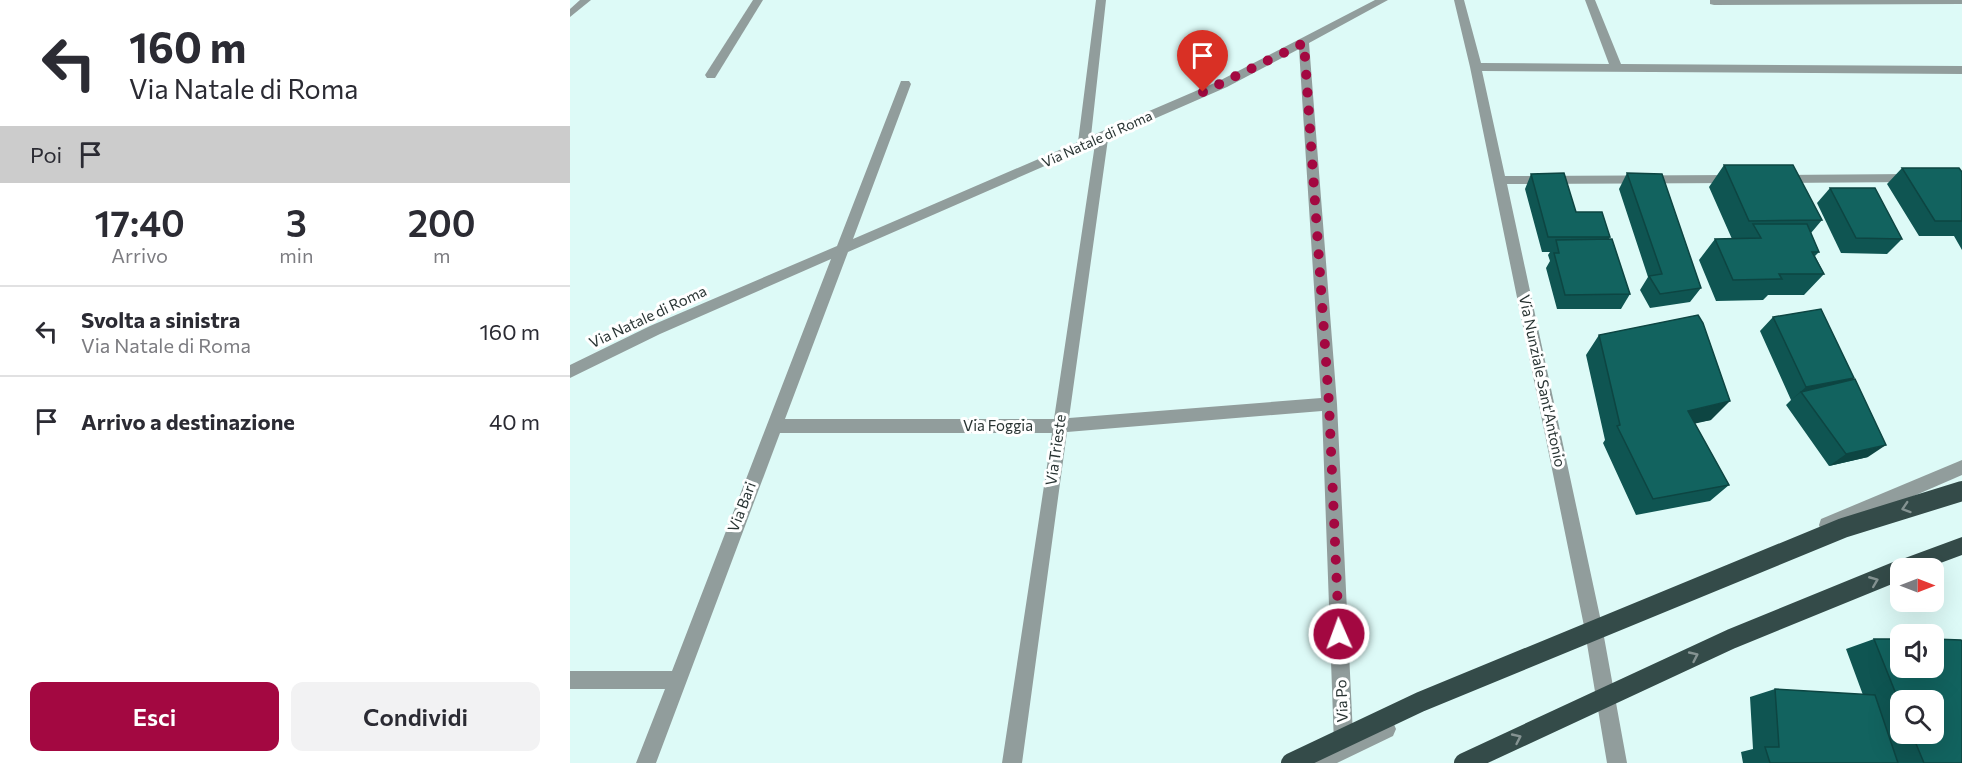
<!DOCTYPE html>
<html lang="it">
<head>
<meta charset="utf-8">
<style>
  :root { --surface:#fff; --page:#f2f2f3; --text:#2b2b33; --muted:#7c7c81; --line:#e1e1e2; --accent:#a30841 }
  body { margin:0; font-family:Commissioner,sans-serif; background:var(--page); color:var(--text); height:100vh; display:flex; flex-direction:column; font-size:22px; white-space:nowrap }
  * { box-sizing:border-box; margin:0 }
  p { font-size:20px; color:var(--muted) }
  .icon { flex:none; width:33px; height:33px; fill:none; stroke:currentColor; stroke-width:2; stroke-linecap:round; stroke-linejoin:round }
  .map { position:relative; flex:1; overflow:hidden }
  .panel { display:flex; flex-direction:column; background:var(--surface); width:570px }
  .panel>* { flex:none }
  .banner { background:#fff; color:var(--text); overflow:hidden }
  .needle { width:39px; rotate:90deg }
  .fabs { position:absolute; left:1320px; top:558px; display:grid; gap:12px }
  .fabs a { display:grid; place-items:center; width:54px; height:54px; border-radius:12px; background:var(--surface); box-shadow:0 6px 24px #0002; font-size:30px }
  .pin { position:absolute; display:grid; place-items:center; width:51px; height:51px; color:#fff; margin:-62px -26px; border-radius:50% 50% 50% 0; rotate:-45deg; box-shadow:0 0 6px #0007 }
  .pin .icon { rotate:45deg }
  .me { position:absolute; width:66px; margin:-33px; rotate:358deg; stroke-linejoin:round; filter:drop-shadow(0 0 4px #0008) }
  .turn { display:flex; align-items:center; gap:21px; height:126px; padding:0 30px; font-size:27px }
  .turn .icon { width:78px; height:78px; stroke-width:2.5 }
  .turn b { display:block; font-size:42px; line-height:51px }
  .then { display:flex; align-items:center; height:57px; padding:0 30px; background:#0003; gap:12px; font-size:22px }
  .eta { display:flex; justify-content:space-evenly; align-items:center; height:102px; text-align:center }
  .eta b { font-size:36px; font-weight:600; line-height:42px }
  .primary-button { display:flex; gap:12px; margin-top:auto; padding:12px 30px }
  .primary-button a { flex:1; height:69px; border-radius:12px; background:var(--accent); color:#fff; font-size:24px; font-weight:600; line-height:69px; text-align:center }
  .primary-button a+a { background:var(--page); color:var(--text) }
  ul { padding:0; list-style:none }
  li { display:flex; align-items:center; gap:18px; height:90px; padding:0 30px; border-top:2px solid var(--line) }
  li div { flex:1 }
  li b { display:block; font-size:22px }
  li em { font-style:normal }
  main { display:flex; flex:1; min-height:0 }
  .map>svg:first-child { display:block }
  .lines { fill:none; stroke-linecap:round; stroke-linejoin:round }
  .minor { fill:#919d9c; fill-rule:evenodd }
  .tertiary { fill:#919d9c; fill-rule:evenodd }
  .trunk { fill:#344b49; fill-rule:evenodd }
  .trunk-bridge { stroke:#344b49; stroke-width:20 }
  .wall { fill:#0f5552; fill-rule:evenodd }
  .shaded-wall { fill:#0d4542 }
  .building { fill:#12635f; stroke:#0d4542; stroke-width:1.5 }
  .oneway { stroke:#859392 }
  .route { stroke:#a30841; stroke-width:10; stroke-dasharray:0 18 }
  .labels { text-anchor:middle; stroke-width:6; stroke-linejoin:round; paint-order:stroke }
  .far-street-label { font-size:14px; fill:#293433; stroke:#fff }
  .street-label { font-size:15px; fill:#293433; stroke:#fff }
</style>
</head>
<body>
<main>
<section class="panel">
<div class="banner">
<div class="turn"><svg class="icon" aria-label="left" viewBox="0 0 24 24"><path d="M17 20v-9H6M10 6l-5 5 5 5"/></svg><div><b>160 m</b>Via Natale di Roma</div></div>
<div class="then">Poi<svg class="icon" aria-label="arrive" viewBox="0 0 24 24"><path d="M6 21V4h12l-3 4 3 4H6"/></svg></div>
</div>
<div class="eta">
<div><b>17:40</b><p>Arrivo</p></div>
<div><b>3</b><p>min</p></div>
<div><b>200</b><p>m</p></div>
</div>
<ul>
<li><svg class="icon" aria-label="left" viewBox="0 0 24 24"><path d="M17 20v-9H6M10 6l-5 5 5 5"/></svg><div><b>Svolta a sinistra</b><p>Via Natale di Roma</p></div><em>160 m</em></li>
<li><svg class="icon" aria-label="arrive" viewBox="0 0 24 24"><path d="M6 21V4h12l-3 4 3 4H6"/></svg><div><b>Arrivo a destinazione</b></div><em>40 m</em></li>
</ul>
<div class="primary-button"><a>Esci</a><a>Condividi</a></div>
</section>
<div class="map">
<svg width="1392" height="763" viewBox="0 0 1392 763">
  <rect width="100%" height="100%" fill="#ddfaf7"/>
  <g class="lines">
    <g class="minor">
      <path d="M183,0h10l-48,78h-8l-2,-3z"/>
      <path d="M526,0h10l-15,136 128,-55 156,-81h13l-79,43 28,361 16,331 33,-16 7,3 3,7 -3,7 -56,27h-31l3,-7 25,-12 -12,-333 -255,21 -45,331h-20l50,-330h-272l-124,330h-20l29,-74h-95v-18h102l159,-412 -171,75 -90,44v-13l80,-39 187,-80 64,-165h8l2,3 -58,155 225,-97zM729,49l22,349 -252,20 39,-279 119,-52zM525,144l-41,275h-269l63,-167z"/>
      <path d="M884,0h10l17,63 128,1 -24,-64h10l26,64 341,2v8l-480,-3 23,105 229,-1 6,4 -6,4 -227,1 95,442 25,137h-20l-23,-137 -114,-559z"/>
      <path d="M1140,0h252v4l-248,1 -4,-1z"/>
      <path d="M1341,174l6,4 -6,4 -132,1 -6,-4 6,-4z"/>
      <path d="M1392,460v15l-129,56 -6,2 -6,-2 -2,-6 2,-6z"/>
    </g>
    <path class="tertiary" d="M10,0h11l-21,17v-8z"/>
    <path class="trunk" d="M1392,537v18l-35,13h-27v8l-3,-1 -2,-7 2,-7z"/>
    <g class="trunk-bridge">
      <path d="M721,763l129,-61 423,-174 119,-37"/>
      <path d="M894,763l267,-124 169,-69"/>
    </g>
  </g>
  <g class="wall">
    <path d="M1154,165l98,55 -11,13 8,19 -4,4 9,18 -20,21h-36l-5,5 -47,1 -17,-41 16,-21h17l-23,-52z"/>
    <path d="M1332,168l60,4v78l-8,-14h-35l-32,-52z"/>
    <path d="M1057,173l74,115 -11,14 -40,6 -10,-18 8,-13 -29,-88z"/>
    <path d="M961,174l45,38 34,25 -1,2 21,55 -9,15h-64l-11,-41 4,-7 -2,-6 2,-3h-8l-17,-63z"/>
    <path d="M1260,188l72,51 -15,15 -46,-1 -24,-50z"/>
    <path d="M1203,317l78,63 17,77 -39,9 -43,-61 5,-5 -31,-69z"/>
    <path d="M1029,335l112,85 -17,3 35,62 -19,16 -74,14 -33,-72 2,-3 -19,-85z"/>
    <path d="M1304,639l88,124h-219l-2,-11 12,-3 -3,-52 25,-8 88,6 -17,-46zM1330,700l34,34h-34z"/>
  </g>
  <g class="shaded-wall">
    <path d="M1284,378l-16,13 -37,1 -10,8 15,-13z"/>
    <path d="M1160,401l-19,19 -40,9 17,-18z"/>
    <path d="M1316,445l-18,12 -39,9 17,-12z"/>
  </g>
  <g class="building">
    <path d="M1154,165h69l29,55 -73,1z"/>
    <path d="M1332,168h57l3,4v49h-27z"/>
    <path d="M994,173l12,39h26l8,25h-62l-17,-63z"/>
    <path d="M1057,173l35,1 39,114 -41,6 -11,-18 13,-2z"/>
    <path d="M1260,188h45l27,51 -46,-1z"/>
    <path d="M1183,224h54l12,28h-7l12,22h-45l3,5 -49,1 -18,-41 46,-1z"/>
    <path d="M1042,239l18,55 -65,1 -11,-42h5l-3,-13z"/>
    <path d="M1251,309l33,69 -48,9 -33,-70z"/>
    <path d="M1128,315l5,8 27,78 -42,10 41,74 -76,14 -36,-73 3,-1 -21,-90z"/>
    <path d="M1285,379l31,66 -40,9 -45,-62z"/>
    <path d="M1304,639h26v29h34v-29l27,1 1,2v121h-38l-12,-29h22v-34h-34v4z"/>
    <path d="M1205,689l100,6 23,68h-128l-5,-16h14z"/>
  </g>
  <defs><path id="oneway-chevron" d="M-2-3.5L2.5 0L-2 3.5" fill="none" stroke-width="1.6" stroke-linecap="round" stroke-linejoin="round" transform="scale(1.5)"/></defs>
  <g class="oneway">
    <use href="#oneway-chevron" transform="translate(1336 508) rotate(162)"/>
    <use href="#oneway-chevron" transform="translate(1304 581) rotate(-22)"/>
    <use href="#oneway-chevron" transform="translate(1124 656) rotate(-25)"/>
    <use href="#oneway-chevron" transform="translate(947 738) rotate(-25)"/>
  </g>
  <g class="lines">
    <path class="route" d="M633,92l101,-49 25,361 10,230"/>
  </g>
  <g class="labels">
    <g class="far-street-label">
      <text transform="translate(527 139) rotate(-24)" y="5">Via Natale di Roma</text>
    </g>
    <g class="street-label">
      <text transform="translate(78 317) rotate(-25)" y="5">Via Natale di Roma</text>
      <text transform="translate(972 381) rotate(78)" y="5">Via Nunziale Sant'Antonio</text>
      <text x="428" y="431">Via Foggia</text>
      <text transform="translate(486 450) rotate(-82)" y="5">Via Trieste</text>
      <text transform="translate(172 507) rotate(-69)" y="5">Via Bari</text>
      <text transform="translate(772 701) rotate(-92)" y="5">Via Po</text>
    </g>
  </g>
</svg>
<div class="fabs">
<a><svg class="needle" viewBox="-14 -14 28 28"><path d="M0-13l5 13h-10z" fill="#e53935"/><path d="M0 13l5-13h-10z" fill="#7c7c81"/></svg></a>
<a><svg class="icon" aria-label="sound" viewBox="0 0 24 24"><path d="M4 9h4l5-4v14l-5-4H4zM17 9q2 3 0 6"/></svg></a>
<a><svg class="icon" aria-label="search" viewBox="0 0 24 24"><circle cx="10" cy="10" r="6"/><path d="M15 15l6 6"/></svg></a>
</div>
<div class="pin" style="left:633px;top:92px;background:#d93025"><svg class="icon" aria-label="arrive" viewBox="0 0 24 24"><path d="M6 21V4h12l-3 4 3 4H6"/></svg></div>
<svg class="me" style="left:769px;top:634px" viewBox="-20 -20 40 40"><circle r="17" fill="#a30841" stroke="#fff" stroke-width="3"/><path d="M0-11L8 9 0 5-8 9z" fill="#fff"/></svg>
</div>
</main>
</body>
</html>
